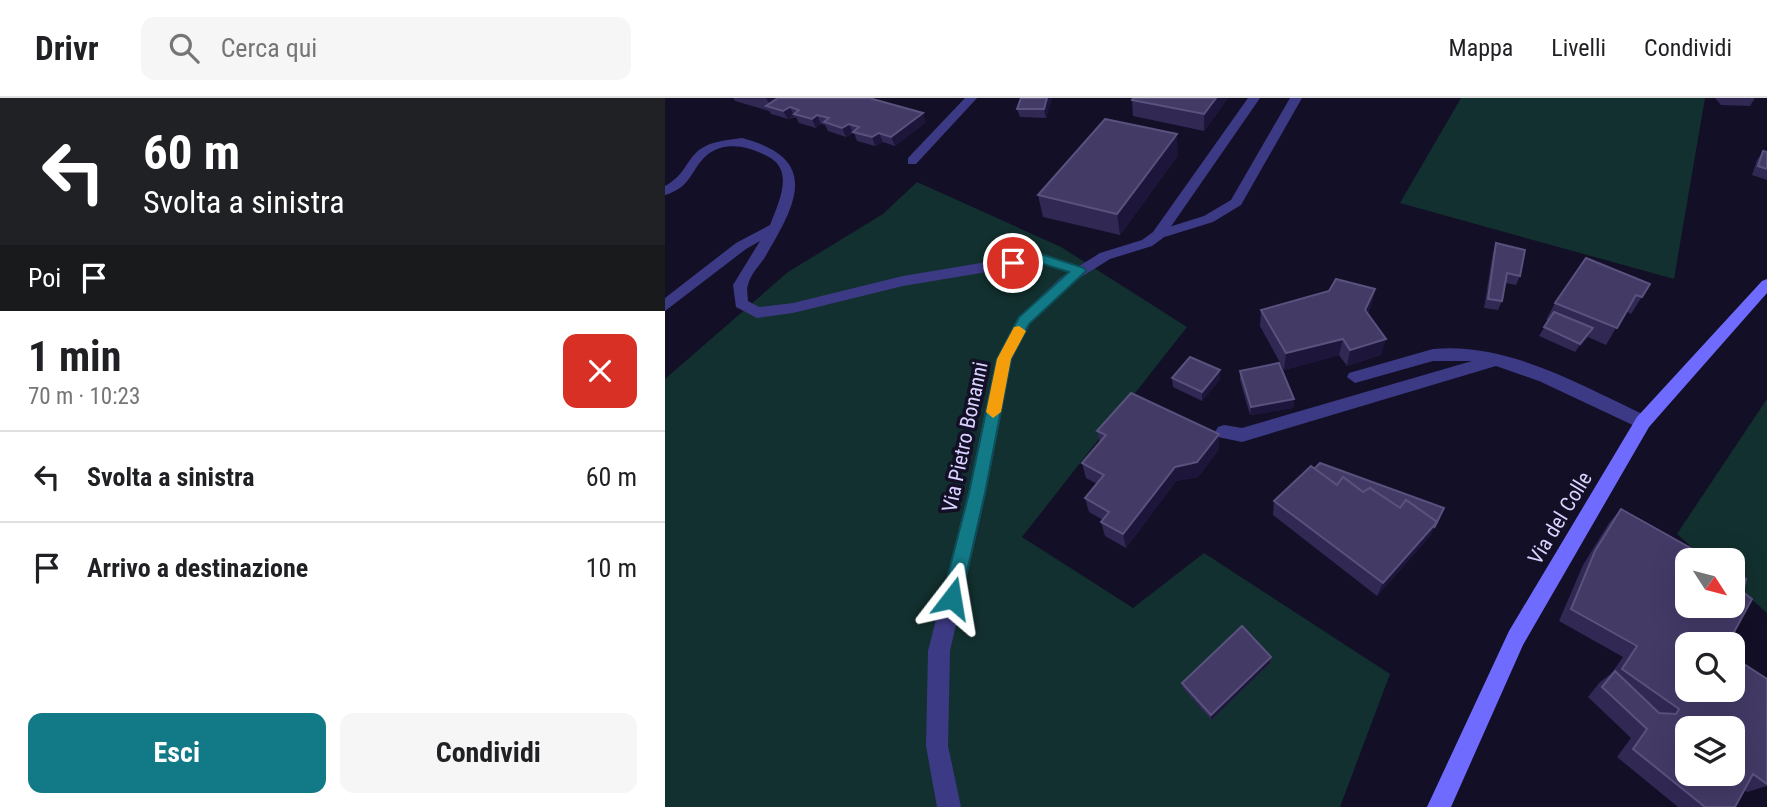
<!DOCTYPE html>
<html lang="it">
<head>
<meta charset="utf-8">
<style>
  :root { --surface:#fff; --page:#f6f6f6; --text:#202124; --muted:#757577; --line:#e0e0e0; --accent:#127987 }
  body { margin:0; font-family:"Roboto Condensed",sans-serif; background:var(--page); color:var(--text); height:100vh; display:flex; flex-direction:column; font-size:26px; white-space:nowrap }
  * { box-sizing:border-box; margin:0 }
  p { font-size:23px; color:var(--muted) }
  .icon { flex:none; width:38px; height:38px; fill:none; stroke:currentColor; stroke-width:2; stroke-linecap:round; stroke-linejoin:round }
  .map { position:relative; flex:1; overflow:hidden }
  .sheet { display:flex; flex-direction:column; background:var(--surface); width:665px }
  .sheet>* { flex:none }
  .top-card { background:#202124; color:#fff; overflow:hidden }
  .needle { width:46px; rotate:126deg }
  .buttons { position:absolute; left:1010px; top:450px; display:grid; gap:14px }
  .buttons a { display:grid; place-items:center; width:70px; height:70px; border-radius:14px; background:var(--surface); box-shadow:0 7px 28px #0002; font-size:35px }
  .pin { position:absolute; display:grid; place-items:center; width:60px; height:60px; color:#fff; margin:-30px; border:4px solid #fff; border-radius:50%; box-shadow:0 2px 7px #0007 }
  .me { position:absolute; width:77px; margin:-38px; rotate:14deg; stroke-linejoin:round; filter:drop-shadow(0 0 5px #0008) }
  .turn { display:flex; align-items:center; gap:24px; height:147px; padding:0 28px; font-size:32px }
  .turn .icon { width:91px; height:91px; stroke-width:2.5 }
  .turn b { display:block; font-size:49px; line-height:60px }
  .then { display:flex; align-items:center; height:66px; padding:0 28px; background:#0003; gap:14px; font-size:26px }
  .round { display:grid; place-items:center; flex:none; width:74px; height:74px; border-radius:14px; background:var(--page) }
  .headline { display:flex; align-items:center; justify-content:space-between; height:119px; padding:0 28px }
  h1 { font-size:42px; font-weight:700; line-height:52px }
  .button { display:flex; gap:14px; margin-top:auto; padding:14px 28px }
  .button a { flex:1; height:80px; border-radius:14px; background:var(--accent); color:#fff; font-size:28px; font-weight:700; line-height:80px; text-align:center }
  .button a+a { background:var(--page); color:var(--text) }
  ul { padding:0; list-style:none }
  li { display:flex; align-items:center; gap:21px; height:91px; padding:0 28px; border-top:2px solid var(--line) }
  li div { flex:1 }
  li b { display:block; font-size:26px }
  li em { font-style:normal }
  header { display:flex; align-items:center; gap:42px; box-sizing:border-box; height:98px; padding:0 35px; background:var(--surface); border-bottom:2px solid var(--line) }
  header strong { font-size:33px }
  nav { display:flex; gap:38px; margin-inline-start:auto; font-size:24px }
  .search { width:490px; height:63px; background:var(--page); display:flex; align-items:center; gap:18px; box-sizing:border-box; padding:0 24px; border-radius:14px; color:var(--muted); font-size:26px }
  main { display:flex; flex:1; min-height:0 }
  .map>svg:first-child { display:block }
  .green { fill:#12302f }
  .lines { fill:none; stroke-linecap:round; stroke-linejoin:round }
  .lane { fill:#3d3a85; fill-rule:evenodd }
  .street { fill:#3d3a85; fill-rule:evenodd }
  .secondary { fill:#6f6bff; fill-rule:evenodd }
  .wall { fill:#312854 }
  .shaded-wall { fill:#1d163a }
  .building { fill:#433a66; stroke:#5a527e; stroke-width:2; fill-rule:evenodd }
  .route { fill:#127987; stroke:#0c4f58; stroke-width:2 }
  .slow { fill:#f59e0b }
  .labels { text-anchor:middle; stroke-width:7; stroke-linejoin:round; paint-order:stroke }
  .street-label { font-size:21px; fill:#d9d4ff; stroke:#130f26 }
</style>
</head>
<body>
<header>
<strong>Drivr</strong>
<div class="search"><svg class="icon" aria-label="search" viewBox="0 0 24 24"><circle cx="10" cy="10" r="6"/><path d="M15 15l6 6"/></svg>Cerca qui</div>
<nav><a>Mappa</a><a>Livelli</a><a>Condividi</a></nav>
</header>
<main>
<section class="sheet">
<div class="top-card">
<div class="turn"><svg class="icon" aria-label="left" viewBox="0 0 24 24"><path d="M17 20v-9H6M10 6l-5 5 5 5"/></svg><div><b>60 m</b>Svolta a sinistra</div></div>
<div class="then">Poi<svg class="icon" aria-label="arrive" viewBox="0 0 24 24"><path d="M6 21V4h12l-3 4 3 4H6"/></svg></div>
</div>
<div class="headline"><div><h1>1 min</h1><p>70 m · 10:23</p></div><a class="round" style="background:#d93025;color:#fff"><svg class="icon" aria-label="close" viewBox="0 0 24 24"><path d="M6 6l12 12M18 6L6 18"/></svg></a></div>
<ul>
<li><svg class="icon" aria-label="left" viewBox="0 0 24 24"><path d="M17 20v-9H6M10 6l-5 5 5 5"/></svg><div><b>Svolta a sinistra</b></div><em>60 m</em></li>
<li><svg class="icon" aria-label="arrive" viewBox="0 0 24 24"><path d="M6 21V4h12l-3 4 3 4H6"/></svg><div><b>Arrivo a destinazione</b></div><em>10 m</em></li>
</ul>
<div class="button"><a>Esci</a><a>Condividi</a></div>
</section>
<div class="map">
<svg width="1102" height="709" viewBox="0 0 1102 709">
  <rect width="100%" height="100%" fill="#130f26"/>
  <g class="green">
    <path d="M796,0h244l-31,181 -274,-76z"/>
    <path d="M252,84l144,65 126,80 -165,210 111,71 71,-55 186,121 -50,133h-675v-428l123,-107 95,-58z"/>
    <path d="M1102,301v214l-34,-30v-23h-27l-29,-26z"/>
  </g>
  <g class="lines">
    <g class="lane">
      <path d="M625,0h12l-61,107 -28,17 -55,17 -5,-1v-6l51,-16 27,-16z"/>
      <path d="M77,40c79,21 55,65 23,119 -5,8 -15,18 -17,28 -2,4 0,11 0,16l11,6 34,-4 110,-27 138,-23 43,15 2,3 -7,5 -39,-13 -137,23 -110,27 -36,5 -21,-11 -3,-22 27,-44 -14,8 -81,62v-13l71,-55 34,-18c8,-21 25,-54 -1,-68 -19,-10 -43,-17 -62,-2 -17,15 -15,32 -42,40v-9c20,-11 20,-24 34,-36 12,-9 29,-10 43,-12z"/>
      <path d="M768,251c76,-7 149,37 216,68l2,5 -2,5h-12l-98,-46 -43,-15 -254,76 -24,-5 -3,-5 3,-5 6,-2 18,3 230,-67h-39l-78,22 -8,-6 2,-4z"/>
    </g>
    <g class="street">
      <path d="M300,0h12l-61,66h-8v-6z"/>
      <path d="M583,0h12l-97,140 -11,8 -42,13 -40,25 -40,40 -18,35 -26,134 -36,158 -2,95 13,61h-24l-11,-61 2,-95 40,-158 28,-134 23,-42 41,-39 40,-25 42,-13 11,-8z"/>
    </g>
    <path class="secondary" d="M1102,181v14l-118,134 -126,218 -72,162h-24l82,-176 128,-214 125,-136z"/>
  </g>
  <g class="wall">
    <path d="M68,0h136l57,24 -31,24 -12,-4 -8,4 -18,-5 -3,-8 -8,4 -18,-6 -3,-6 -4,-1 -5,4 -17,-5 -3,-6 -8,2 -17,-5 -2,-3 -34,-10z"/>
    <path d="M356,0h31l-6,20 -26,-1 -3,-8z"/>
    <path d="M563,0l-24,33 -71,-15 -1,-16z"/>
    <path d="M1050,0h40l-5,8 -29,-1z"/>
    <path d="M1098,53l4,1v28l-15,-5 5,-15z"/>
    <path d="M513,57l-58,80 -77,-18 -5,-22z"/>
    <path d="M831,145l24,33 -4,9 -11,-2 -3,18 -4,9 -14,-2 9,-56z"/>
    <path d="M985,186l-19,30 -5,-3 -20,34 -18,-8 -13,15 -36,-16 9,-15 -2,-1 9,-17z"/>
    <path d="M710,191l-4,17 -3,7 13,42 -34,11 -8,-11 -55,15 -24,-44 1,-16z"/>
    <path d="M555,272v9l-18,22 -29,-14 -1,-9z"/>
    <path d="M575,273l54,28 -1,9 -43,7 -10,-35z"/>
    <path d="M432,333l122,3v15l-21,28 -22,4 -50,67 -21,-12 -4,-14 2,-2 -14,-8 -4,-14 12,-14 -11,-6 -4,-15 18,-20z"/>
    <path d="M649,371l130,39 -14,28 -53,60 -104,-81 1,-14z"/>
    <path d="M956,411l66,135 80,35v107l-20,6 -3,-2 -9,17h-57l-61,-50 14,-19 -43,-41 12,-15 12,-9 11,-16 -64,-36 24,-56 26,-42z"/>
    <path d="M606,559l-1,6 -59,57 -28,-32 -1,-5z"/>
  </g>
  <g class="shaded-wall">
    <path d="M101,0h30l-25,9z"/>
    <path d="M382,0h5l-6,20 -2,-9z"/>
    <path d="M551,0h12l-24,33v-17z"/>
    <path d="M125,9l4,9 -6,3 -5,-8z"/>
    <path d="M258,15l3,9 -31,24 -4,-9z"/>
    <path d="M152,17l4,9 -5,4 -4,-9z"/>
    <path d="M184,26l4,9 -7,4 -4,-9z"/>
    <path d="M214,35l4,9 -8,4 -3,-9z"/>
    <path d="M512,36l1,21 -58,80 -3,-21z"/>
    <path d="M710,191l-4,17 -10,20 4,-16z"/>
    <path d="M928,230l-5,9 -13,15 5,-8z"/>
    <path d="M678,241l-4,16 -55,15 2,-17z"/>
    <path d="M721,241l-5,16 -34,11 3,-16z"/>
    <path d="M555,272v9l-18,22v-9z"/>
    <path d="M629,301l-1,9 -43,7 1,-8z"/>
    <path d="M554,336v15l-21,28 -22,4 -50,67 -3,-14 52,-67z"/>
    <path d="M772,424l-7,14 -53,60 6,-13z"/>
    <path d="M606,559l-1,6 -59,57v-5z"/>
  </g>
  <g class="building">
    <path d="M113,0h91l54,15 -32,24 -12,-4 -7,4 -19,-5 6,-5 -10,-3 -7,4 -18,-6 5,-4 -12,-3 -5,4 -18,-5 5,-4 -9,-3 -7,4 -17,-5z"/>
    <path d="M356,0h26l-3,11h-27z"/>
    <path d="M468,0h83l-12,16 -72,-14z"/>
    <path d="M440,21l72,15 -60,80 -79,-19z"/>
    <path d="M1098,53l4,1v17l-9,-3z"/>
    <path d="M831,145l29,7 -5,26 -13,-3 -5,28 -14,-2z"/>
    <path d="M921,160l64,26 -8,13 -6,-2 -19,33 -62,-25z"/>
    <path d="M671,181l39,10 -10,21 21,29 -36,11 -7,-11 -57,14 -25,-43 68,-19z"/>
    <path d="M889,214l39,16 -13,16 -36,-17z"/>
    <path d="M525,259l30,13 -18,22 -30,-14z"/>
    <path d="M614,265l15,36 -43,8 -11,-36z"/>
    <path d="M466,295l88,41 -22,28 -22,5 -52,67 -22,-12 8,-10 -24,-14 19,-23 -22,-12 24,-28 -9,-4z"/>
    <path d="M655,365l124,45 -10,20 3,-6 -31,-22 -6,8 -30,-20 -7,4 -20,-15 -6,8 -23,-16z"/>
    <path d="M646,368l26,19 6,-8 20,15 7,-4 30,20 6,-8 31,22 -54,61 -109,-82z"/>
    <path d="M956,411l91,51h-25v46h46v-34l13,7 -3,13 9,7 -19,35 -3,10h-43v46h46v-33l34,22v105l-14,-10 -18,33h-30l-72,-58 14,-20 -45,-42 13,-16 44,42 17,1 3,-5 -57,-40 15,-23 -66,-37 24,-58zM1022,630h46v46h-46z"/>
    <path d="M577,528l29,31 -60,58 -29,-32z"/>
  </g>
  <path class="route" d="M376,156l43,14 2,3 -57,53 -18,35 -26,134 -24,105 -3,7 -6,2 -7,-2 -3,-7 27,-105 28,-134 22,-42 50,-45 -29,-9 -27,4 -6,-4 6,-4z"/>
  <path class="slow" d="M354,228l7,5 -15,28 -10,53 -8,6 -7,-6 11,-53 17,-32z"/>
  <g class="labels">
    <g class="street-label">
      <text transform="translate(300 339) rotate(-78)" y="7">Via Pietro Bonanni</text>
      <text transform="translate(895 420) rotate(-59)" y="7">Via del Colle</text>
    </g>
  </g>
</svg>
<div class="buttons">
<a><svg class="needle" viewBox="-14 -14 28 28"><path d="M0-13l5 13h-10z" fill="#e53935"/><path d="M0 13l5-13h-10z" fill="#757577"/></svg></a>
<a><svg class="icon" aria-label="search" viewBox="0 0 24 24"><circle cx="10" cy="10" r="6"/><path d="M15 15l6 6"/></svg></a>
<a><svg class="icon" aria-label="layers" viewBox="0 0 24 24"><path d="M12 4l9 5-9 5-9-5zM3 14l9 5 9-5"/></svg></a>
</div>
<div class="pin" style="left:348px;top:165px;background:#d93025"><svg class="icon" aria-label="arrive" viewBox="0 0 24 24"><path d="M6 21V4h12l-3 4 3 4H6"/></svg></div>
<svg class="me" style="left:287px;top:500px" viewBox="-20 -20 40 40"><path d="M0-17L14 15 0 8-14 15z" fill="#127987" stroke="#fff" stroke-width="4"/></svg>
</div>
</main>
</body>
</html>
